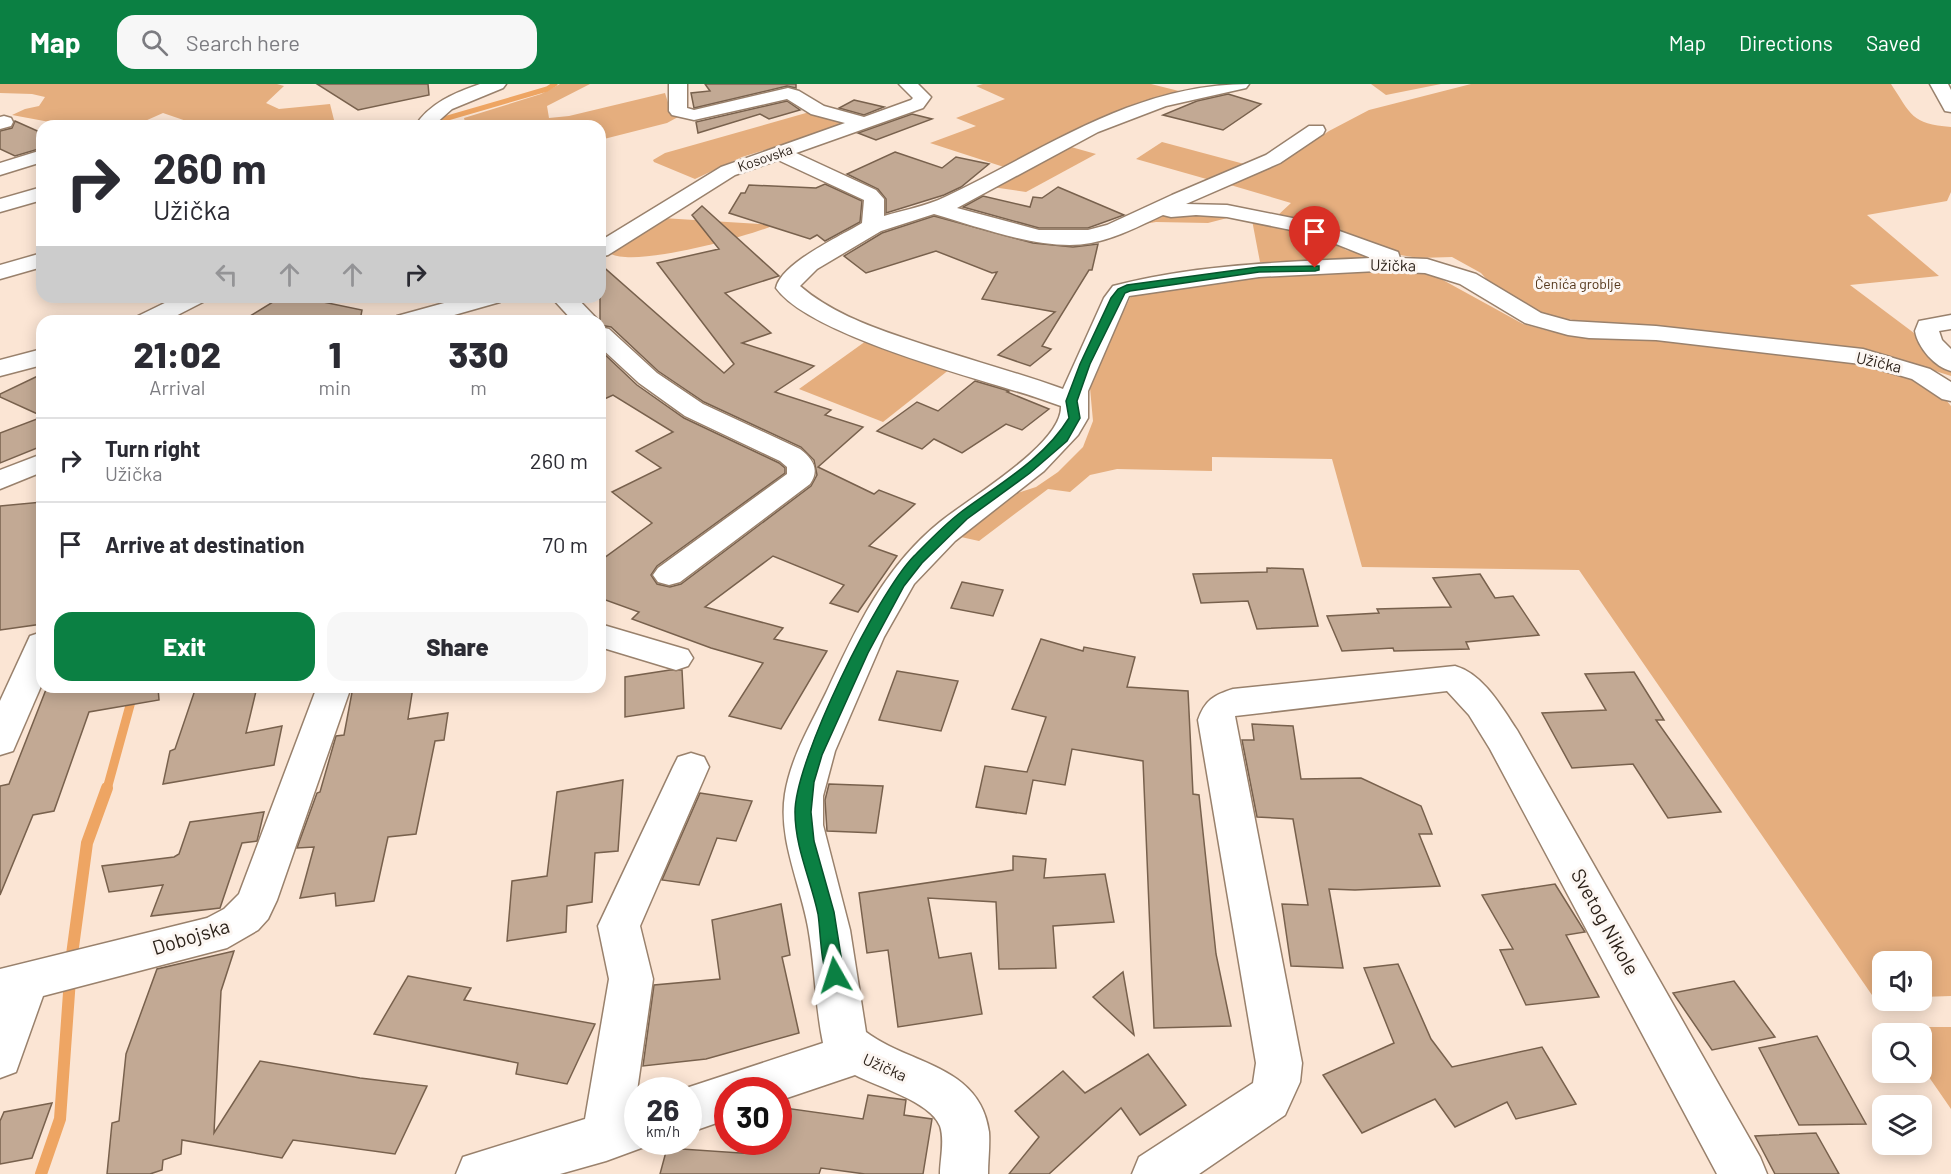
<!DOCTYPE html>
<html lang="en">
<head>
<meta charset="utf-8">
<style>
  :root { --surface:#fff; --page:#f7f7f7; --text:#2b2b33; --muted:#7c7c81; --line:#e1e1e2; --accent:#0b8043 }
  body { margin:0; font-family:Barlow,sans-serif; background:var(--page); color:var(--text); height:100vh; display:flex; flex-direction:column; font-size:22px; white-space:nowrap }
  * { box-sizing:border-box; margin:0 }
  p { font-size:20px; color:var(--muted) }
  .icon { flex:none; width:33px; height:33px; fill:none; stroke:currentColor; stroke-width:2; stroke-linecap:round; stroke-linejoin:round }
  .map { position:relative; flex:1; overflow:hidden }
  .side { position:absolute; left:36px; top:231px; width:570px; height:378px; display:flex; flex-direction:column; background:var(--surface); border-radius:18px; box-shadow:0 3px 15px #0003 }
  .side>* { flex:none }
  .top-card { position:absolute; left:36px; top:36px; width:570px; height:183px; border-radius:18px; box-shadow:0 3px 15px #0003; background:#fff; color:var(--text); overflow:hidden }
  .buttons { position:absolute; left:1872px; top:867px; display:grid; gap:12px }
  .buttons a { display:grid; place-items:center; width:60px; height:60px; border-radius:12px; background:var(--surface); box-shadow:0 3px 15px #0003; font-size:30px }
  .speed { position:absolute; left:624px; top:993px; display:flex; gap:12px; font-size:30px; font-weight:700; text-align:center }
  .speed>* { display:grid; place-content:center; width:78px; height:78px; border-radius:50%; background:var(--surface); box-shadow:0 3px 15px #0003; line-height:1 }
  .speed small { font-size:15px; font-weight:400 }
  .speed .limit { border:9px solid #d22; background:#fff; color:#111 }
  .pin { position:absolute; display:grid; place-items:center; width:51px; height:51px; color:#fff; margin:-62px -26px; border-radius:50% 50% 50% 0; rotate:-45deg; box-shadow:0 0 6px #0007 }
  .pin .icon { rotate:45deg }
  .me { position:absolute; width:66px; margin:-33px; rotate:354deg; stroke-linejoin:round; filter:drop-shadow(0 0 4px #0008) }
  .turn { display:flex; align-items:center; gap:21px; height:126px; padding:0 18px; font-size:27px }
  .turn .icon { width:78px; height:78px; stroke-width:2.5 }
  .turn b { display:block; font-size:42px; line-height:51px }
  .lanes { display:flex; align-items:center; height:57px; padding:0 18px; background:#0003; justify-content:center; gap:30px; direction:ltr }
  .lanes .off { opacity:.35 }
  .eta { display:flex; justify-content:space-evenly; align-items:center; height:102px; text-align:center }
  .eta b { font-size:36px; font-weight:800; line-height:42px }
  .action { display:flex; gap:12px; margin-top:auto; padding:12px 18px }
  .action a { flex:1; height:69px; border-radius:18px; background:var(--accent); color:#fff; font-size:24px; font-weight:800; line-height:69px; text-align:center }
  .action a+a { background:var(--page); color:var(--text) }
  ul { padding:0; list-style:none }
  li { display:flex; align-items:center; gap:18px; height:84px; padding:0 18px; border-top:2px solid var(--line) }
  li div { flex:1 }
  li b { display:block; font-size:22px }
  li em { font-style:normal }
  header { display:flex; align-items:center; gap:36px; box-sizing:border-box; height:84px; padding:0 30px; background:var(--accent); color:#fff }
  header strong { font-size:28px }
  nav { display:flex; gap:33px; margin-inline-start:auto; font-size:21px }
  .search { width:420px; height:54px; background:var(--page); display:flex; align-items:center; gap:15px; box-sizing:border-box; padding:0 21px; border-radius:18px; color:var(--muted); font-size:22px }
  .map>svg:first-child { display:block }
  .green { fill:#e5ae7e }
  .lines { fill:none; stroke-linecap:round; stroke-linejoin:round }
  .stream-far3 { stroke:#eea563; stroke-width:5 }
  .stream-far2 { stroke:#eea563; stroke-width:7 }
  .stream-far1 { stroke:#eea563; stroke-width:9 }
  .stream { stroke:#eea563; stroke-width:12 }
  .building { fill:#c2a994; stroke:#78614d; stroke-width:1.5 }
  .minor-casing { stroke:#99816c; stroke-width:3 }
  .minor { fill:#fff; fill-rule:evenodd }
  .route { fill:#0b8043; stroke:#07532c; stroke-width:1.5 }
  .labels { text-anchor:middle; stroke-width:6; stroke-linejoin:round; paint-order:stroke }
  .far-street-label { font-size:14px; fill:#2d231b; stroke:#fcf6f2 }
  .far-park-label { font-size:14px; fill:#54361a; stroke:#fcf6f2 }
  .street-label { font-size:16px; fill:#2d231b; stroke:#fcf6f2 }
  .near-street-label { font-size:20px; fill:#2d231b; stroke:#fcf6f2 }
</style>
</head>
<body>
<header>
<strong>Map</strong>
<div class="search"><svg class="icon" aria-label="search" viewBox="0 0 24 24"><circle cx="10" cy="10" r="6"/><path d="M15 15l6 6"/></svg>Search here</div>
<nav><a>Map</a><a>Directions</a><a>Saved</a></nav>
</header>
<div class="map">
<svg width="1951" height="1090" viewBox="0 0 1951 1090">
  <rect width="100%" height="100%" fill="#fbe5d4"/>
  <g class="green">
    <path d="M0,0h277l7,2 -18,17 13,6 51,-5 4,16 -30,6h-103l-38,-13 -27,12 -14,-2 -8,3h-43l-59,-11 13,-6 14,-3 6,-9 -13,-3 -32,-1z"/>
    <path d="M560,0h30l-43,22 2,12 20,-2 96,-23 7,22 6,2 -11,6 -67,17v-14h-134l-2,-8 77,-24z"/>
    <path d="M983,0h168l36,9 -62,15 -118,60 -77,-25 46,-17 -20,-8 49,-19 -29,-13z"/>
    <path d="M1371,0h70l-55,11z"/>
    <path d="M1471,0h420c20,30 20,40 60,43v65l-4,9 -80,14 72,61 -89,9 68,51 33,33v7l-78,-25 -273,-27 -48,-7 -16,-4 -41,-24 -14,-16 -29,-16 -33,1 -19,-3 -123,-39 14,-13 -64,-19 52,-20 50,-33 40,-21z"/>
    <path d="M813,27l35,10 -3,4 -103,32 -47,22 -41,-17 -1,-2 12,-7z"/>
    <path d="M1162,58l86,23 -38,15 -74,-21z"/>
    <path d="M1064,61l32,9 -70,38 -34,-5z"/>
    <path d="M1193,127l42,5 -27,7 -52,-1 -18,3 16,-8z"/>
    <path d="M662,134l113,7c-30,12 -137,42 -164,29z"/>
    <path d="M1252,136l72,16 22,14 34,8 -78,6 -42,-2z"/>
    <path d="M1409,184l23,6 91,50 26,7 22,4 89,3 96,14 102,11 66,19 18,13 9,11v590l-29,1v-35h-40v36h-8l-295,-428 -217,-3 -30,-108 -120,-2v14l-95,-2 -27,6 -20,17 -22,-3 -69,52 -27,-6 56,-39 28,-9 22,-15 25,-25 10,-26 -3,-33 13,-35 30,-61 87,-13z"/>
    <path d="M866,257l84,28 -67,53 -84,-33z"/>
    <path d="M1894,943h57v82l-29,-42v-33l-23,-1z"/>
  </g>
  <g class="lines">
    <path class="stream-far3" d="M420,42l127,-37 8,-5"/>
    <path class="stream-far2" d="M307,237l14,-14 4,-10"/>
    <path class="stream-far1" d="M107,705l28,-102"/>
    <g class="stream">
      <path d="M71,878l16,-119 20,-55"/>
      <path d="M41,1090l19,-55 10,-140"/>
    </g>
  </g>
  <g class="building">
    <path d="M317,0h111l1,11 -71,15z"/>
    <path d="M705,0h91v4l-9,-2 -93,22 -3,-15 19,-2z"/>
    <path d="M1228,10l33,10 -38,26 -60,-15 34,-14z"/>
    <path d="M854,16l30,7 -20,8 -25,-7z"/>
    <path d="M787,17l13,9 -31,9 -9,-5 -62,19 -2,-11z"/>
    <path d="M912,30l20,5 -56,21 -18,-7z"/>
    <path d="M15,37l27,12v15l-27,8 -15,-7v-18l12,-3z"/>
    <path d="M895,68l47,16 14,-11 33,7 -28,23 -17,8 -58,18v-14l-8,-10 -31,-15z"/>
    <path d="M825,100l37,17 -2,21 -35,19 -8,-6 -7,4 -81,-26 12,-20h4l4,-8 67,3z"/>
    <path d="M1058,103l66,28 -36,13h-49l-76,-21 20,-11 47,11 3,-10 9,1z"/>
    <path d="M702,122l77,70 -54,17 46,40 -29,10 72,23 -39,26 56,18 -6,5 38,12 -45,40 56,27 5,-4 36,14 -46,42 28,10 -39,56 -28,-9 14,-18 -71,-29 -68,51 78,21 -9,11 53,12 -46,78 -52,-13 34,-53 -52,-15 -79,-29 7,-7 -39,-14v-37l52,-38 -40,-31 49,-24 -25,-17 37,-19 -60,-37 -13,6v-51l37,35 47,33 95,45 6,5v5l-128,93 -6,9 6,9 13,3 11,-3 130,-98 6,-11 -3,-15 -13,-13 -97,-45 -46,-31 -47,-44 -11,-2v-61l124,109 10,-9 -77,-101 62,-14 -27,-34z"/>
    <path d="M934,132l99,27 40,4 25,-3 -6,26h-3l-47,76 9,3 -21,17 -32,-11 57,-43 -73,-13 15,-27 -5,1 -56,-22 -70,22 -22,-17 38,-23z"/>
    <path d="M281,213h18l63,13 -2,11h-118z"/>
    <path d="M42,290v42l-42,-19v-3z"/>
    <path d="M975,297l34,10 -2,1 42,17 -27,21 -16,-6 -44,29 -28,-14 -12,10 -45,-18 40,-29 21,9z"/>
    <path d="M42,333v29l-42,17v-30z"/>
    <path d="M42,418v122l-42,6v-124z"/>
    <path d="M1267,484l36,1 15,57 -61,3 -9,-28 -47,2 -8,-29 74,-2z"/>
    <path d="M1480,490l15,24 18,-2 26,39 -73,7 3,7 -75,2 -1,-3 -51,3 -15,-35 52,-3 -2,-4 74,-2 -18,-29z"/>
    <path d="M962,498l41,8 -10,26 -42,-8z"/>
    <path d="M1041,555l42,12 1,-4 51,10 -8,30 61,4 5,103 6,1 17,159 15,72 -77,2 -11,-267 -71,-12 -7,36 -32,-5 -7,34 -50,-7 9,-41 42,6 19,-55 -34,-8z"/>
    <path d="M670,586h12l2,38 -59,9v-40z"/>
    <path d="M897,587l61,10 -17,50 -62,-11z"/>
    <path d="M1634,588l30,48h-8l65,92 -53,6 -35,-54 -61,4 -30,-55 64,-3 -21,-36z"/>
    <path d="M47,603h111l1,13 -70,12 -35,99 -21,4 -33,80v-109l9,-2z"/>
    <path d="M196,603h61l-11,46 36,-7 -8,39 -111,19 7,-33 5,-2z"/>
    <path d="M353,603h60l-5,32 40,-6 -4,27 -9,1 -19,93 -28,3 -14,64 -38,5 -1,-13 -35,5 14,-51 -17,1 20,-55 3,-1 16,-56 8,-1z"/>
    <path d="M1252,640l41,2 8,53 60,-1 60,28 11,28h-13l21,52 -85,4 -26,-1 14,79 -52,-2 -9,-62 26,1 -15,-86 -36,-2 -15,-77h12z"/>
    <path d="M623,696l-5,71 -23,2 -3,49 -25,4 -1,26 -59,9 5,-60 35,-5 10,-84z"/>
    <path d="M829,700l54,2 -7,47 -49,-2 -2,-31z"/>
    <path d="M700,709l52,8 -16,40 -19,-3 -18,47 -37,-5z"/>
    <path d="M264,728l-7,29 -15,2 -22,65 -69,8 12,-31 -54,7 -7,-26 72,-9 5,-3 11,-32z"/>
    <path d="M1013,772l33,3 -2,19 61,-4 9,48 -61,4 3,42 -57,1 -3,-67 -68,-4 11,60 32,-5 11,61 -84,13 -10,-77 -21,3 -8,-60 154,-23z"/>
    <path d="M1555,800l30,48 -19,3 33,62 -73,8 -26,-55 13,-1 -31,-54z"/>
    <path d="M781,820l9,51 -8,2 17,76 -93,26 -63,7 11,-81 66,-6 -8,-59z"/>
    <path d="M234,867l-13,40 -7,142 46,-72 100,17 67,8 -32,68 -102,-14 -11,18 -100,-18 -1,14 -18,6 -1,10 -12,4h-43l5,-51 7,-2 7,-67 31,-85z"/>
    <path d="M1398,880l33,75 21,28 90,-20 34,57 -60,15 -9,-17 -52,25 -20,-28 -73,34 -39,-58 71,-32 -30,-75z"/>
    <path d="M1123,888l11,63 -41,-38z"/>
    <path d="M408,892l63,12 -7,12 131,24 -28,60 -51,-10 2,-11 -144,-29z"/>
    <path d="M1734,897l41,56 -63,13 -39,-57z"/>
    <path d="M1817,952l49,88 -67,1 -40,-77z"/>
    <path d="M1148,970l38,51 -46,30 -19,-27 -72,66h-40l30,-37 -24,-26 48,-40 22,22z"/>
    <path d="M868,1011l38,5 -2,15 28,4 -9,55h-58l-44,-6 -2,6h-159l7,-26 88,6 4,-12h19v-35l85,12z"/>
    <path d="M52,1019l-20,55 -32,6v-43l4,-9z"/>
    <path d="M1816,1049l23,41h-64l-20,-38z"/>
  </g>
  <g class="lines">
    <defs>
      <g id="minor">
        <path d="M480,0h26l-3,4 -51,21 -19,17h-18c15,-23 39,-33 65,-42z"/>
        <path d="M669,0h18v24l7,2 94,-22 11,3 25,15 40,11 47,-17 2,-2 -14,-14h19l13,13 -8,11 -127,45 80,37 8,9v17c20,-6 42,-10 61,-19 100,-47 188,-113 304,-113l-3,4 -80,18 -68,26 -141,76 82,22h49l19,-5 65,-30 94,-40 43,-29h14l2,4 -2,4 -43,29 -94,41 41,1 90,18 81,29 2,6 27,1 49,15 65,39 29,8 86,5 207,23 67,20 21,13v19l-9,-2 -30,-20 -51,-15 -205,-24 -67,-2 -21,-3 -43,-12 -65,-39 -35,-11 -48,-2 -118,6 -130,19 -41,95v27l-10,17 -34,36 -89,70 -41,43 -30,53 -49,114 -12,45v29l27,105 16,102c44,33 114,33 123,100 1,14 -1,28 -1,42h-48c0,-14 5,-34 0,-48 -10,-25 -63,-39 -85,-51l-77,26v-11h-50v29l-40,14v-43h-8l143,-47c-8,-38 -8,-78 -15,-116 -8,-44 -30,-88 -23,-133 6,-37 25,-68 41,-101 30,-64 57,-125 114,-171 29,-24 123,-78 121,-116l-26,-9c-59,-19 -226,-62 -259,-109 5,-25 65,-52 86,-65l2,-23 -86,-40 -43,15 -127,80 -8,2v-16l121,-74 124,-44 -34,-9 -24,-15 -93,21 -22,-5 -3,-4zM934,130c45,13 111,38 157,29 26,-5 48,-17 72,-28l8,2 25,-2 31,2 84,17 60,24c-86,4 -175,6 -258,28l-9,12 -41,91c-53,-19 -108,-33 -162,-52 -35,-12 -72,-26 -101,-51l17,-17 64,-38z"/>
        <path d="M1930,0h18l3,6v22l-6,-1z"/>
        <path d="M4,32l7,2 2,4 -2,4 -11,3v-12z"/>
        <path d="M42,66v12l-42,13v-12z"/>
        <path d="M42,103v13l-42,12v-13z"/>
        <path d="M42,169v14l-42,12v-14z"/>
        <path d="M177,213h30l-4,5 -37,19h-31l3,-5z"/>
        <path d="M466,213h38l-4,5 -67,19h-39l3,-5z"/>
        <path d="M551,213h25l23,24h-26z"/>
        <path d="M1951,231v14l-12,2 3,9 9,9v22c-16,-4 -33,-23 -36,-40l4,-10z"/>
        <path d="M600,243l9,2 48,44 46,31 97,45c13,10 20,21 10,35l-130,98 -11,3 -11,-3 -5,-7 5,-7 129,-94v-7l-7,-6 -95,-45 -46,-33 -39,-36z"/>
        <path d="M42,265v16l-42,11v-16z"/>
        <path d="M42,370v18l-42,17v-19z"/>
        <path d="M600,540l88,26 5,8 -5,8 -12,4 -76,-23z"/>
        <path d="M42,548v52l-29,67 -13,4v-54l30,-65z"/>
        <path d="M1455,582c28,8 46,40 62,64l243,427 7,17h-50l-227,-425 -21,-34 -22,-24 -212,25 67,347 -2,19 -15,33 -86,59h-67l7,-17 114,-74 3,-20 -58,-343c7,-20 16,-25 35,-31z"/>
        <path d="M317,603h34l-74,213 -9,19 -10,11 -31,18 -184,48 -27,76 -16,6v-109l207,-51 17,-9 15,-15z"/>
        <path d="M691,669l13,4 5,10 -69,159 13,53 -18,126 3,-1v38h18l-1,1 -49,18 -46,13h-104l7,-17 122,-38 24,-140 -11,-53 75,-159 5,-10z"/>
      </g>
    </defs>
    <use href="#minor" class="minor-casing"/>
    <use href="#minor" class="minor"/>
  </g>
  <path class="route" d="M1319,182v4l-4,1 -56,1 -129,19 -5,2 -35,71 -13,37 3,17 -13,23 -37,32 -63,46 -45,44 -18,23 -36,67 -46,102 -8,27 -3,30 3,29 20,71 10,63 -2,6 -7,2 -6,-2c-9,-20 -8,-46 -11,-67 -7,-34 -23,-66 -23,-102 0,-52 82,-218 119,-256 15,-15 30,-31 47,-44 38,-28 83,-53 108,-94l-3,-17 14,-37 31,-66 7,-9 9,-4 132,-18z"/>
  <g class="labels">
    <g class="far-street-label">
      <text transform="translate(765 74) rotate(-19)" y="5">Kosovska</text>
    </g>
    <g class="far-park-label">
      <text x="1578" y="205">Čenića groblje</text>
    </g>
    <g class="street-label">
      <text transform="translate(1393 181) rotate(1)" y="6">Užička</text>
      <text transform="translate(1879 278) rotate(13)" y="6">Užička</text>
      <text transform="translate(885 983) rotate(24)" y="6">Užička</text>
    </g>
    <g class="near-street-label">
      <text transform="translate(1605 838) rotate(61)" y="7">Svetog Nikole</text>
      <text transform="translate(191 853) rotate(-17)" y="7">Dobojska</text>
    </g>
  </g>
</svg>
<div class="buttons">
<a><svg class="icon" aria-label="sound" viewBox="0 0 24 24"><path d="M4 9h4l5-4v14l-5-4H4zM17 9q2 3 0 6"/></svg></a>
<a><svg class="icon" aria-label="search" viewBox="0 0 24 24"><circle cx="10" cy="10" r="6"/><path d="M15 15l6 6"/></svg></a>
<a><svg class="icon" aria-label="layers" viewBox="0 0 24 24"><path d="M12 4l9 5-9 5-9-5zM3 14l9 5 9-5"/></svg></a>
</div>
<div class="speed"><div>26<small>km/h</small></div><div class="limit">30</div></div>
<div class="pin" style="left:1315px;top:184px;background:#d93025"><svg class="icon" aria-label="arrive" viewBox="0 0 24 24"><path d="M6 21V4h12l-3 4 3 4H6"/></svg></div>
<svg class="me" style="left:835px;top:891px" viewBox="-20 -20 40 40"><path d="M0-17L14 15 0 8-14 15z" fill="#0b8043" stroke="#fff" stroke-width="4"/></svg>
<div class="top-card">
<div class="turn"><svg class="icon" aria-label="right" viewBox="0 0 24 24"><path d="M7 20v-9h11M14 6l5 5-5 5"/></svg><div><b>260 m</b>Užička</div></div>
<div class="lanes"><svg class="icon off" aria-label="left" viewBox="0 0 24 24"><path d="M17 20v-9H6M10 6l-5 5 5 5"/></svg><svg class="icon off" aria-label="ahead" viewBox="0 0 24 24"><path d="M12 20V5M6 11l6-6 6 6"/></svg><svg class="icon off" aria-label="ahead" viewBox="0 0 24 24"><path d="M12 20V5M6 11l6-6 6 6"/></svg><svg class="icon" aria-label="right" viewBox="0 0 24 24"><path d="M7 20v-9h11M14 6l5 5-5 5"/></svg></div>
</div>
<section class="side">
<div class="eta">
<div><b>21:02</b><p>Arrival</p></div>
<div><b>1</b><p>min</p></div>
<div><b>330</b><p>m</p></div>
</div>
<ul>
<li><svg class="icon" aria-label="right" viewBox="0 0 24 24"><path d="M7 20v-9h11M14 6l5 5-5 5"/></svg><div><b>Turn right</b><p>Užička</p></div><em>260 m</em></li>
<li><svg class="icon" aria-label="arrive" viewBox="0 0 24 24"><path d="M6 21V4h12l-3 4 3 4H6"/></svg><div><b>Arrive at destination</b></div><em>70 m</em></li>
</ul>
<div class="action"><a>Exit</a><a>Share</a></div>
</section>
</div>
</body>
</html>
